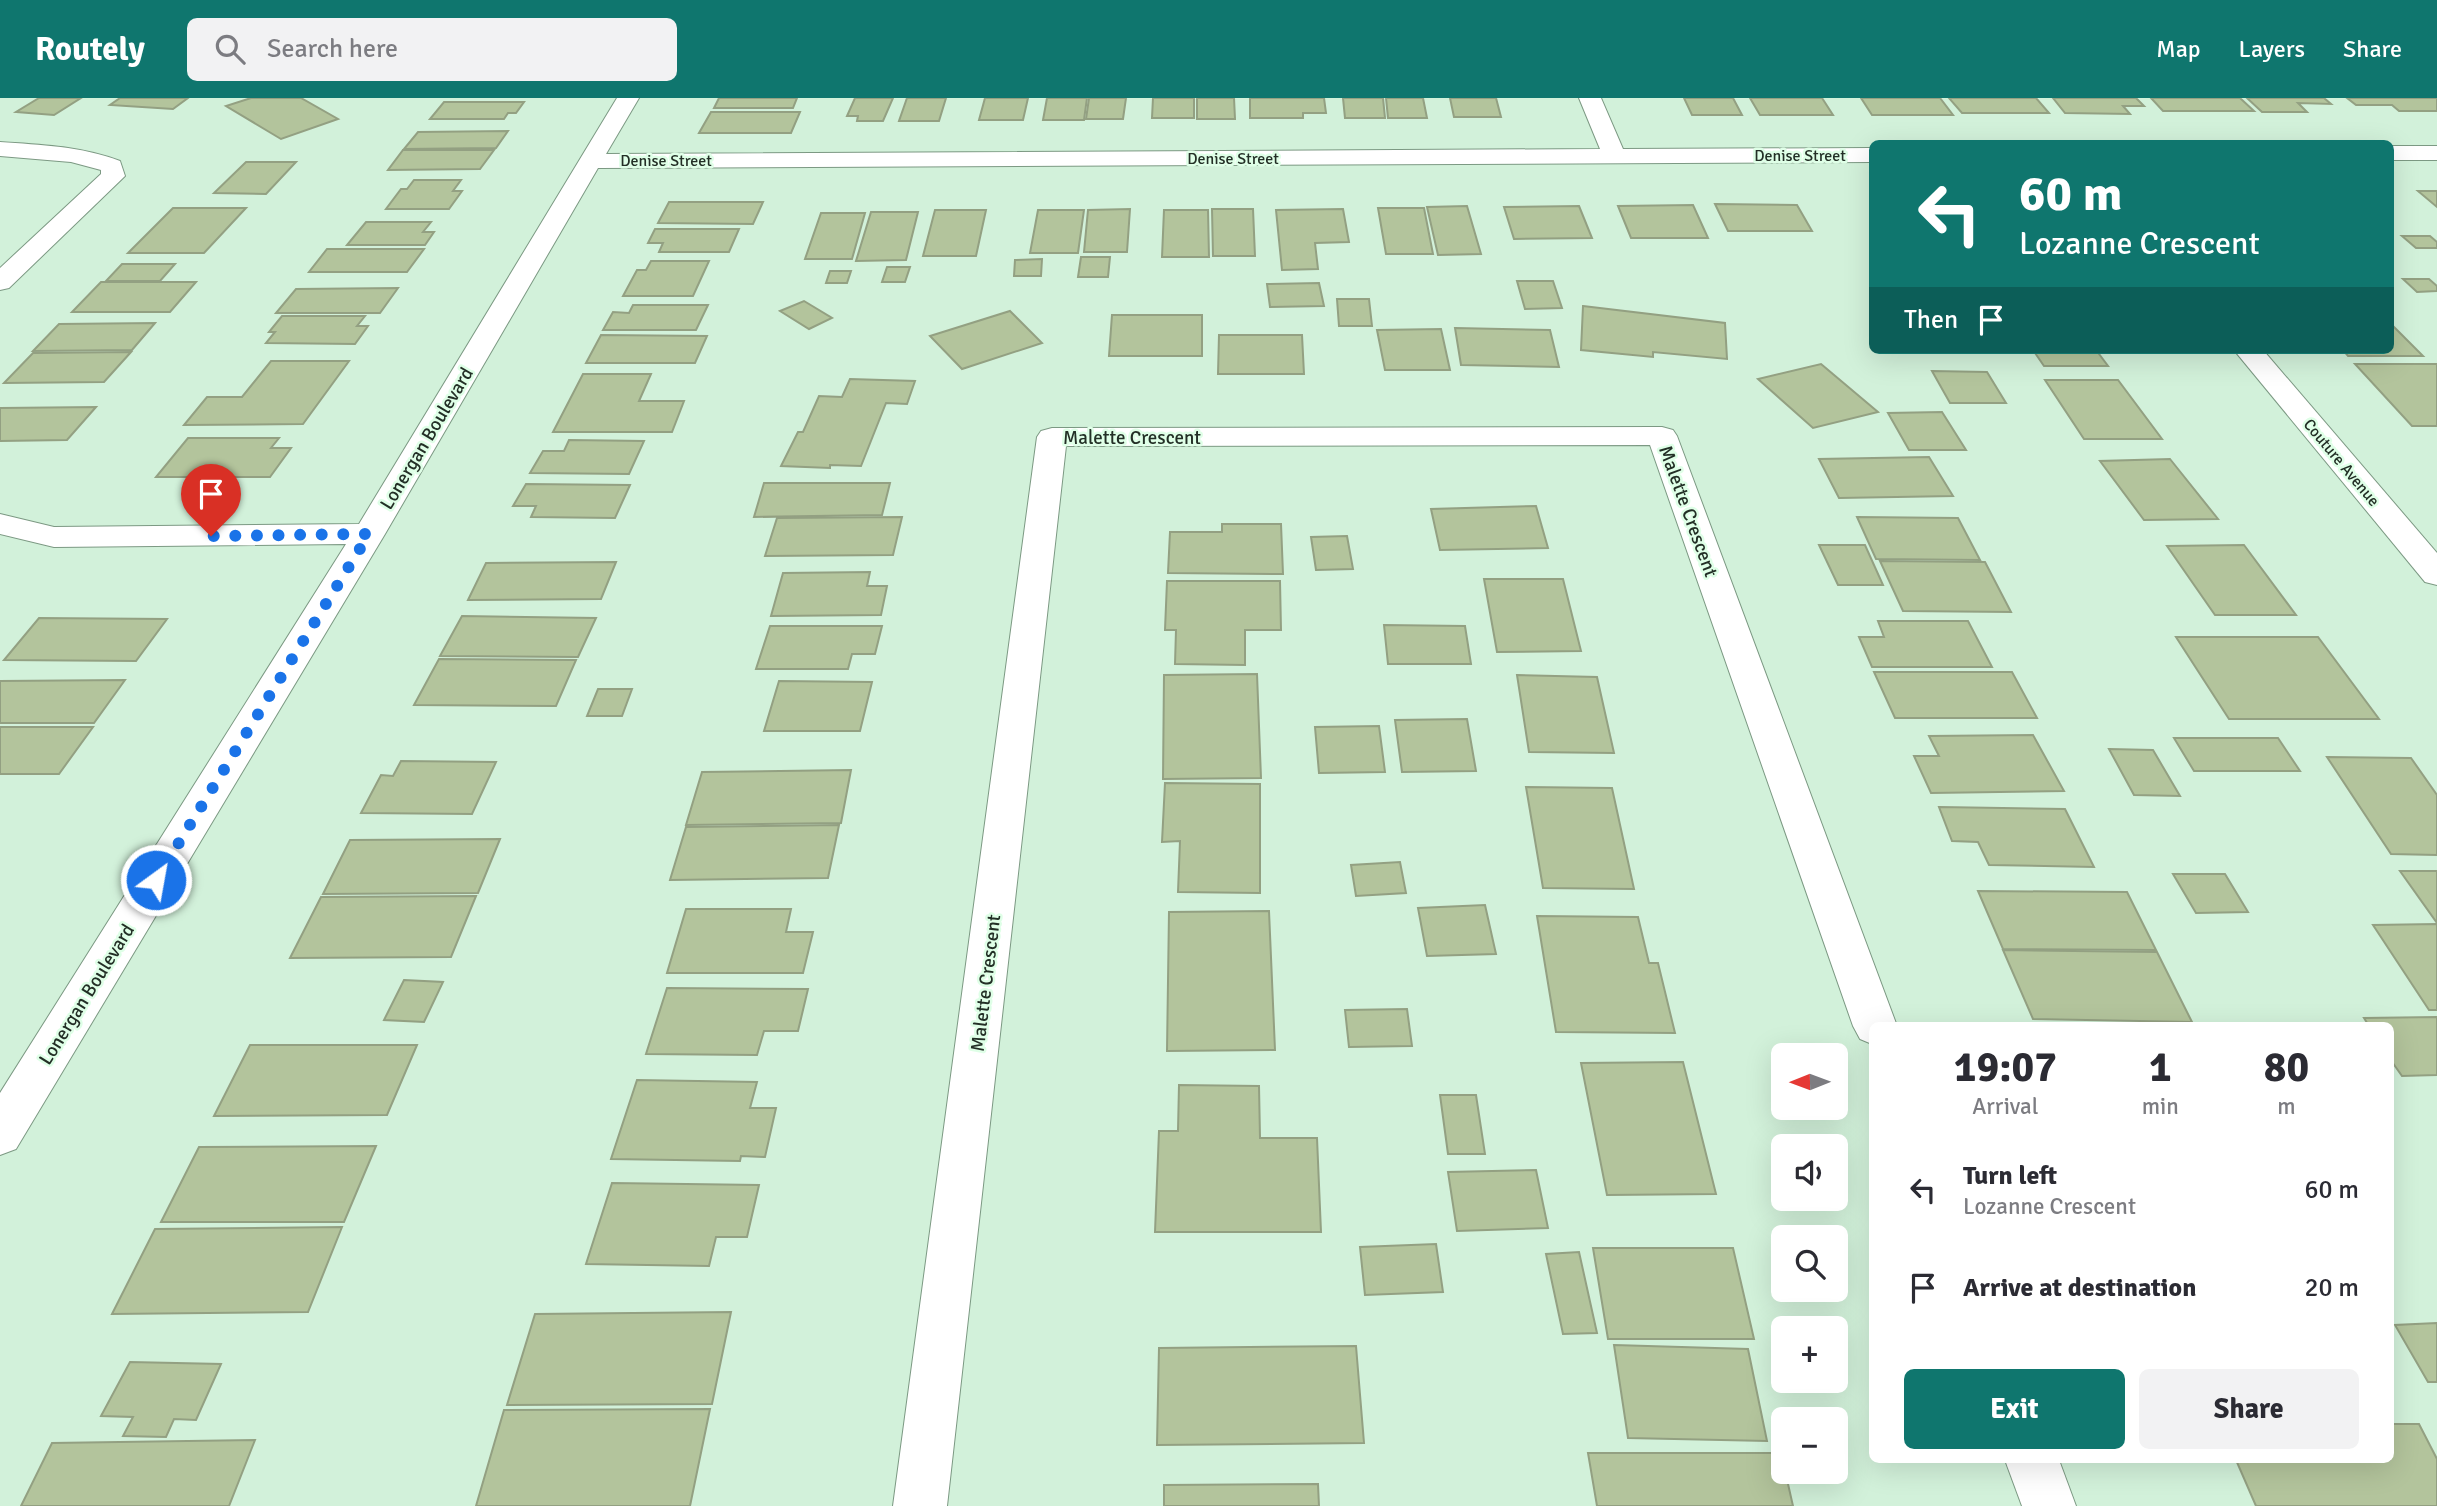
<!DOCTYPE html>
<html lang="en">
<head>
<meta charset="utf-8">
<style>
  :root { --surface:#fff; --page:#f2f2f3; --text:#2b2b33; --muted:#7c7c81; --accent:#0f766e }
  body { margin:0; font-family:Signika,sans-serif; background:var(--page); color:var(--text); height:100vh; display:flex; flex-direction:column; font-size:26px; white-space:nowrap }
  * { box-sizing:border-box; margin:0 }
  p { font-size:23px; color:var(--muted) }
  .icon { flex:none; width:38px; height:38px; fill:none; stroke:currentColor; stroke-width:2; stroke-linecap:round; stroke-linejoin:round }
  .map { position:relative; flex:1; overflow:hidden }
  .details { position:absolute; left:1869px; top:924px; width:525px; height:441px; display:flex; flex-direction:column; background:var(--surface); border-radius:10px; box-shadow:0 7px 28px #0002 }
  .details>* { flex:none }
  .guide { position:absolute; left:1869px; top:42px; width:525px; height:214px; border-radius:10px; box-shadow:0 7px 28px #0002; background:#0f766e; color:#fff; overflow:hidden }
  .needle { width:46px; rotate:269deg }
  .fabs { position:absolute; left:1771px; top:945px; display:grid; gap:14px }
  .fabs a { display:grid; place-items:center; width:77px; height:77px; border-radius:10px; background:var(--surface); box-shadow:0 7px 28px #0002; font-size:35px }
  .pin { position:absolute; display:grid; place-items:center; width:60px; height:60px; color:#fff; margin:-72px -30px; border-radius:50% 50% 50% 0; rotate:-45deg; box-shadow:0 0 7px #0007 }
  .pin .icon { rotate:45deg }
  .me { position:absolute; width:77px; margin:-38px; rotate:32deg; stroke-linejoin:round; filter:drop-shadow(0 0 5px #0008) }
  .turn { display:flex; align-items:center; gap:24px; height:147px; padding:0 35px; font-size:32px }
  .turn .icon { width:91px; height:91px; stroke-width:2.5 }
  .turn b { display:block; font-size:49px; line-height:60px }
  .then { display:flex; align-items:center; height:66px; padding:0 35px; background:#0003; gap:14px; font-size:26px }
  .eta { display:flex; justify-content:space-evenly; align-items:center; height:119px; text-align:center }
  .eta b { font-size:42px; font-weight:700; line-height:49px }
  .button { display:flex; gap:14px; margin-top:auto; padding:14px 35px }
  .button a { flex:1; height:80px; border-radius:10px; background:var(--accent); color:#fff; font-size:28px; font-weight:700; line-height:80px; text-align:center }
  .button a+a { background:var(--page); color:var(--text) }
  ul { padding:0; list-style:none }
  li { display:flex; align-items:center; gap:21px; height:98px; padding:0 35px }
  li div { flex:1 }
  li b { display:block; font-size:26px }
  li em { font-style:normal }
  header { display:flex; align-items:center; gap:42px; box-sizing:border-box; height:98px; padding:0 35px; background:var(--accent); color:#fff }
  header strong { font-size:33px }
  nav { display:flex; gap:38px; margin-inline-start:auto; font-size:24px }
  .search { width:490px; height:63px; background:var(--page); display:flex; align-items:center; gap:18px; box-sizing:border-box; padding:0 24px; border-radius:10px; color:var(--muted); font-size:26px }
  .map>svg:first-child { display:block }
  .building { fill:#b3c49c; stroke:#93a082; stroke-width:2 }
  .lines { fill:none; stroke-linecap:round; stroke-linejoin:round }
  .minor-casing { stroke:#7c9983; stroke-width:2 }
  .minor { fill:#fff; fill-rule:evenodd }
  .route { stroke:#1a73e8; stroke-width:12; stroke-dasharray:0 21.6 }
  .labels { text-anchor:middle; stroke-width:5; stroke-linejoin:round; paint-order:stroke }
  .far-street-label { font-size:16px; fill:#232f26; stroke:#dfffe7 }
  .street-label { font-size:19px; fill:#232f26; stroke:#dfffe7 }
</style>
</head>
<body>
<header>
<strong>Routely</strong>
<div class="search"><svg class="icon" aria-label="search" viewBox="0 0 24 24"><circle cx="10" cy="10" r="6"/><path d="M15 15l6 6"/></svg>Search here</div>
<nav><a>Map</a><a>Layers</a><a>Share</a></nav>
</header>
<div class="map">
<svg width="2437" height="1408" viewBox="0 0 2437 1408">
  <rect width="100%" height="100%" fill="#d2f1da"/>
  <g class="building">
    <path d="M39,0h42l-27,17 -38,-3z"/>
    <path d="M120,0h68l-15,11 -63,-4z"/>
    <path d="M251,0h50l37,21 -57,20 -55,-33z"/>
    <path d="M719,0h78l-4,10h-79z"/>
    <path d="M855,0h38l-10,23h-26l1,-5h-11z"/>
    <path d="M907,0h39l-7,23h-40z"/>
    <path d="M985,0h43l-5,22h-44z"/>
    <path d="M1047,0h40l-3,22h-41z"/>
    <path d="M1089,0h37l-3,21h-37z"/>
    <path d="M1153,0h41v20h-42z"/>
    <path d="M1197,0h37l1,21h-38z"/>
    <path d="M1250,0h74l2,15h-23v5h-53z"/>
    <path d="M1343,0h40l2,20h-40z"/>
    <path d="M1386,0h37l4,20h-39z"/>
    <path d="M1450,0h46l5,19h-47z"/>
    <path d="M1684,0h49l9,17h-50z"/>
    <path d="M1750,0h72l11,17h-73z"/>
    <path d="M1861,0h79l13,17h-81z"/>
    <path d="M1949,0h87l13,15h-87z"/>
    <path d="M2053,0h83l8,8h-21l7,8 -65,-1z"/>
    <path d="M2151,0h89l14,13h-91z"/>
    <path d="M2247,0h77l7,6 -33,-1 9,9h-45z"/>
    <path d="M2347,0h90v13h-38l-7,-6h-36z"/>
    <path d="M444,4h80l-8,11h-8l-4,6h-74z"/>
    <path d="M711,14h89l-9,21h-92z"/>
    <path d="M508,33l-12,17 -92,1 14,-17z"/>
    <path d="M403,52h91l-14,19 -92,1z"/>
    <path d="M246,64h50l-30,32 -52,-1z"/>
    <path d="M414,82h47l-8,11h9l-13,18h-63l15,-20h6z"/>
    <path d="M2418,93h19v16z"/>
    <path d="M669,104h94l-10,22 -95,-1z"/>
    <path d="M1715,106l82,1 15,26h-84z"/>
    <path d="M1693,107l15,33h-77l-13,-32z"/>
    <path d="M1467,108l14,48 -43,1 -11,-48z"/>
    <path d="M1579,108l13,32 -78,1 -10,-32z"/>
    <path d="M173,110h73l-42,45h-76z"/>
    <path d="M1378,110h46l9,46h-47z"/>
    <path d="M1130,111l-3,43h-43l4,-42z"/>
    <path d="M1212,111h41l2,47h-42z"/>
    <path d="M1343,111l6,33 -34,1 3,26 -36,1 -6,-60z"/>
    <path d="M935,112h51l-10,46h-53z"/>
    <path d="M1038,112h46l-6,43h-48z"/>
    <path d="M1164,112h44l1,47h-47z"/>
    <path d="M871,114h47l-12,48 -50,1z"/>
    <path d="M821,115h44l-13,46h-47z"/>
    <path d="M366,124h65l-8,10h11l-9,13h-78z"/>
    <path d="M655,131h84l-10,23h-70l4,-9h-15z"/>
    <path d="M2402,138h28l7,6v6h-21z"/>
    <path d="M327,151h97l-17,23h-98z"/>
    <path d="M1081,159h29l-2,20h-30z"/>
    <path d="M1042,161l-1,17h-27l1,-16z"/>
    <path d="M651,163h58l-16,35h-70l14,-26h9z"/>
    <path d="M122,166h53l-15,17h-54z"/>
    <path d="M887,169h23l-5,15h-23z"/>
    <path d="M830,173h21l-4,12h-21z"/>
    <path d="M2403,181h26l8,7v5l-20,1z"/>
    <path d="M1517,183h36l9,27 -37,1z"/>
    <path d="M101,184h95l-26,30h-98z"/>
    <path d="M1319,185l5,23 -54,1 -3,-23z"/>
    <path d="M398,190l-18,25h-104l20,-24z"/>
    <path d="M1337,201h32l3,27h-33z"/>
    <path d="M804,203l28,17 -23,11 -29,-18z"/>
    <path d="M633,207h75l-12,25h-93l10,-18 16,1z"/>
    <path d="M1583,208l142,17 2,36 -74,-7v5l-72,-7z"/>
    <path d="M1010,213l32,32 -80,26 -32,-33z"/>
    <path d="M1112,217h90v41h-93z"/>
    <path d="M282,218h83l-8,10h11l-13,18 -89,-1 9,-11h-6z"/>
    <path d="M155,225l-23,27 -99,1 26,-27z"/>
    <path d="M2390,225l33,33h-75l-5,-6h47z"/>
    <path d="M1455,230l95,2 9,37 -98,-2z"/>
    <path d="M1441,231l9,41h-65l-8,-40z"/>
    <path d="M601,237l106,1 -12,27h-109z"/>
    <path d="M1219,237h83l2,39h-86z"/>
    <path d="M2033,252h63l12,16h-64z"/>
    <path d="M131,254l-27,30 -100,1 29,-30z"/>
    <path d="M271,263h78l-46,63 -119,1 23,-28h35z"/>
    <path d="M1821,266l57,48 -65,16 -55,-49z"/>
    <path d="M2355,266h82v62h-25z"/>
    <path d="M1932,273l55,1 19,31h-56z"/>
    <path d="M583,276h68l-12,27h45l-12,31h-119z"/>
    <path d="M850,281l65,2 -8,23 -21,-1 -25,63 -31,-1v3l-49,-2 17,-34h5l16,-36 23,1z"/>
    <path d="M2045,282h73l44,59h-78z"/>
    <path d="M96,309l-29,33 -67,1v-33z"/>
    <path d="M1942,314l24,38h-57l-21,-37z"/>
    <path d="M188,340h91l-8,10h20l-21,29h-114z"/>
    <path d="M569,342l75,1 -15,33 -99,-1 13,-22h21z"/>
    <path d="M1929,359l24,39 -114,2 -20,-39z"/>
    <path d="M2170,361l48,60 -74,1 -44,-59z"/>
    <path d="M764,385h126l-8,32 -128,2z"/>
    <path d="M526,386l104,1 -15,33 -84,-1 5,-11h-23z"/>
    <path d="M1536,408l12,42 -108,2 -9,-41z"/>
    <path d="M902,419l-9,38 -128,1 12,-38z"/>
    <path d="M1857,419l101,1 22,42 -104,-1z"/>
    <path d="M1222,426h59l2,50 -115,-1 2,-41h52z"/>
    <path d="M1347,438l6,33 -37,1 -5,-33z"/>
    <path d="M1819,447h46l18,40h-45z"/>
    <path d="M2244,447l52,70h-81l-48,-69z"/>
    <path d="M1880,463l105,1 26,50 -108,-1z"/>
    <path d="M616,464l-15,37 -133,1 18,-37z"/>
    <path d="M870,474l-3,14h20l-6,29 -110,1 12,-43z"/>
    <path d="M1484,481h79l18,72 -84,1z"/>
    <path d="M1167,483h113l1,49h-36v35l-70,-1 1,-34h-11z"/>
    <path d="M462,518l134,2 -18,39 -138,-1z"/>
    <path d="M39,520l128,1 -31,42 -132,-1z"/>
    <path d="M1878,523h90l24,46h-120l-13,-30h25z"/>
    <path d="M1384,527l81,1 6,38h-83z"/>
    <path d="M770,528h112l-7,28h-23l-4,15h-92z"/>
    <path d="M2176,539h142l61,82h-150z"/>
    <path d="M439,561l137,1 -20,46 -142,-1z"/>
    <path d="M1874,574h138l25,46h-142z"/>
    <path d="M1257,576l4,104 -98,1 1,-104z"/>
    <path d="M1517,577l80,2 17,76 -85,-1z"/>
    <path d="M125,582l-31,43h-94v-42z"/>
    <path d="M779,583l93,1 -12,49h-96z"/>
    <path d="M598,591h34l-10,27h-35z"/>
    <path d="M1467,621l9,52 -74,1 -7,-52z"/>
    <path d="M1379,628l6,46 -66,1 -4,-46z"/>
    <path d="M0,629h93l-34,47h-59z"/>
    <path d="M2033,637l31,56 -133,2 -17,-37h25l-10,-20z"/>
    <path d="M2174,640h104l22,33h-106z"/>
    <path d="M2109,651l44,1 27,46 -46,-1z"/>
    <path d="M2327,659l84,1 26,37v60l-46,-1z"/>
    <path d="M401,663l95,1 -24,52 -111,-1 20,-38 12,1z"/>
    <path d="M851,672l-10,53 -155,2 16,-53z"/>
    <path d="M1165,685l95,1v109l-82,-1 2,-51 -18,1z"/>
    <path d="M1526,689l86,1 22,101 -91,-1z"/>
    <path d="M1939,709l126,2 29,58 -105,-2 -11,-23 -26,-1z"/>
    <path d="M839,727l-11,53 -158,2 16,-53z"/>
    <path d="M500,741l-22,54 -155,1 27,-54z"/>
    <path d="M1400,764l6,31 -50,3 -5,-31z"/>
    <path d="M2400,773h37v52z"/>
    <path d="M2173,776h52l23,38 -52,1z"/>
    <path d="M1978,793l149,1 29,58 -153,-1z"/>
    <path d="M476,798l-25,61 -161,1 31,-61z"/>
    <path d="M1485,807l11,49 -69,2 -9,-48z"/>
    <path d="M686,811h105l-5,23h27l-10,41h-136z"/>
    <path d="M1269,813l6,139 -108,1 2,-139z"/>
    <path d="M1537,818l101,1 11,46h9l17,70 -119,-1z"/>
    <path d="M2437,826v86h-8l-56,-85z"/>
    <path d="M2003,852l154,2 35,70 -159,-3z"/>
    <path d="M404,882l39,2 -19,40 -40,-2z"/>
    <path d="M667,890l141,1 -10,42h-34l-7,24 -111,-1z"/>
    <path d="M1407,911l5,37 -63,1 -4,-37z"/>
    <path d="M2437,919v58l-35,1 -12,-17v-33h-21l-5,-8z"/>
    <path d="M250,947h167l-30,70 -173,1z"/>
    <path d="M1683,964l33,132 -109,1 -26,-132z"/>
    <path d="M637,982l120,2 -7,26h26l-11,49 -24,-1 -1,5 -129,-2z"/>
    <path d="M1179,987l80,1 1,52h57l4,94h-166l4,-101h19z"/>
    <path d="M1440,997h36l9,59h-37z"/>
    <path d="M376,1048l-32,76h-183l38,-75z"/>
    <path d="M1536,1072l12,58 -91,3 -9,-59z"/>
    <path d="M612,1085l147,2 -12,52h-31l-7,29 -123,-2z"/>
    <path d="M342,1129l-34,85 -196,2 43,-85z"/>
    <path d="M1436,1146l7,48 -78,3 -5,-48z"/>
    <path d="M1593,1150h140l21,91h-146z"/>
    <path d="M1579,1154l18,81 -34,1 -17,-80z"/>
    <path d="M731,1214l-19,92 -205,1 28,-91z"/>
    <path d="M2437,1225v59h-9l-33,-57z"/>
    <path d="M1614,1247l134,4 19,92 -139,-3z"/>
    <path d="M1356,1248l8,97 -207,2 2,-97z"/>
    <path d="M130,1264l91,2 -25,56 -22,-1 -8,18 -43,-1 10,-19 -32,-1z"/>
    <path d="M710,1311l-20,97h-214l28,-96z"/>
    <path d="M2390,1326h29l18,35v47h-181l-20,-46h154z"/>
    <path d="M255,1342l-26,66h-208l31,-63z"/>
    <path d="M1588,1355h193l12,53h-196z"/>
    <path d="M1318,1386l1,22h-155v-21z"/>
  </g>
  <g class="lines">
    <defs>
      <g id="minor">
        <path d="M617,0h22l-33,56 994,-5 -21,-51h22l22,51 249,-1v14l-1274,6 -213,366 -369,615 -16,6v-62l346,-549 -292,3 -54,-13v-20l54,13 305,-3z"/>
        <path d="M0,44c41,3 81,4 120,19l5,15 -116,112 -9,2v-22l101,-94v-4l-30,-8 -71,-6z"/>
        <rect x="2390" y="48" width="47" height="14"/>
        <path d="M2234,252h29l174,203v32l-12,-3z"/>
        <path d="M1662,329l11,3 4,6 220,590h-25v18l-12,-5 -7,-13 -203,-581 -584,1 -119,1060h-54l144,-1069 4,-6 11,-3z"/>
        <path d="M2005,1362h54l17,46h-54z"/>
      </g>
    </defs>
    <use href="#minor" class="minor-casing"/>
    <use href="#minor" class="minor"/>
  </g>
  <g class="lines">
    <path class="route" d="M156,782l213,-346 -158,2"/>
  </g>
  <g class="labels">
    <g class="far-street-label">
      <text x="1800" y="63">Denise Street</text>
      <text x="1233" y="66">Denise Street</text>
      <text x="666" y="68">Denise Street</text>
      <text transform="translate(2342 364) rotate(50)" y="6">Couture Avenue</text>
    </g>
    <g class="street-label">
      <text x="1132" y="346">Malette Crescent</text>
      <text transform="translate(426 340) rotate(-59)" y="7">Lonergan Boulevard</text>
      <text transform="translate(1689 413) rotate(70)" y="7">Malette Crescent</text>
      <text transform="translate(985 885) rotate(-83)" y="7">Malette Crescent</text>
      <text transform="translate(86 896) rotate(-58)" y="7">Lonergan Boulevard</text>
    </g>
  </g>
</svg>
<div class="fabs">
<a><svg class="needle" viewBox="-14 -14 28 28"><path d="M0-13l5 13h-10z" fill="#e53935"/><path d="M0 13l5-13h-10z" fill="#7c7c81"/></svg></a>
<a><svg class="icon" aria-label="sound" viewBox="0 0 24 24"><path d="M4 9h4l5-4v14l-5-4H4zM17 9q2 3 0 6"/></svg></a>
<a><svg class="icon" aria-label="search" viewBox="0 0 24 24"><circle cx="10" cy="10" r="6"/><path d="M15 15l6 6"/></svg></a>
<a>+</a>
<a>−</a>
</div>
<div class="pin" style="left:211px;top:438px;background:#d93025"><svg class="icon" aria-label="arrive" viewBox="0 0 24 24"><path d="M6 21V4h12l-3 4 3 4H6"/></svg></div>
<svg class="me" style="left:156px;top:782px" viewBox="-20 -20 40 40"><circle r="17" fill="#1a73e8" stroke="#fff" stroke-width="3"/><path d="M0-11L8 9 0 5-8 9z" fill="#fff"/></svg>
<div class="guide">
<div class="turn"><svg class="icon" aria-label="left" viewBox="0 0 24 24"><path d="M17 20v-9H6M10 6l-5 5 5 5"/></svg><div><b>60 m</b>Lozanne Crescent</div></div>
<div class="then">Then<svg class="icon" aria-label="arrive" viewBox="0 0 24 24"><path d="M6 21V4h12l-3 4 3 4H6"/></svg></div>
</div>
<section class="details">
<div class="eta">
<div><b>19:07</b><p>Arrival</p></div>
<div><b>1</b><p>min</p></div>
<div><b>80</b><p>m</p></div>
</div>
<ul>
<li><svg class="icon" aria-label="left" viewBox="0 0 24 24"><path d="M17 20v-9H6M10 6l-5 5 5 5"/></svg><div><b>Turn left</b><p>Lozanne Crescent</p></div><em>60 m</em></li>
<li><svg class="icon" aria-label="arrive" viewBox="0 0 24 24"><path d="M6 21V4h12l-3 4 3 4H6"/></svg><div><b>Arrive at destination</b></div><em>20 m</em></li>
</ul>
<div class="button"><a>Exit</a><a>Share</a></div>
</section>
</div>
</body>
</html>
